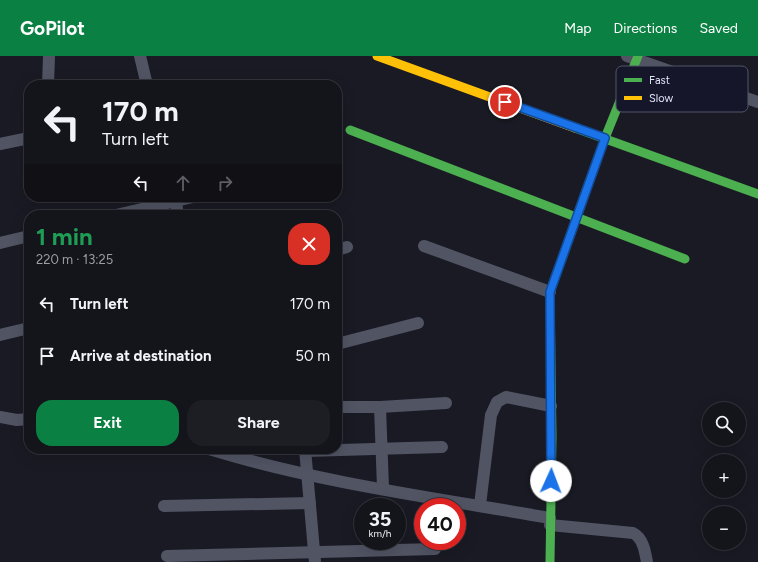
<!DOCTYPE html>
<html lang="en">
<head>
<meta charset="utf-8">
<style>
  :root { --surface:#14141b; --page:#1d1d24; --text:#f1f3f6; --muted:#9d9ea3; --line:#33333a; --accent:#0b8043 }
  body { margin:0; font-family:Figtree,sans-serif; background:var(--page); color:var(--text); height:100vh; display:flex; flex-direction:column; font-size:15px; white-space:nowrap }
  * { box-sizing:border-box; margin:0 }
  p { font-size:13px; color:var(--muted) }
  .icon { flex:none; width:22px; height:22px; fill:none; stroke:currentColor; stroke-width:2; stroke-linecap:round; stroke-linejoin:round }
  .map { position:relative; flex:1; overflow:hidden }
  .panel { position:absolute; left:24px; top:154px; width:318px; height:244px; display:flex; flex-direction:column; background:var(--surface); border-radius:16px; box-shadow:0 4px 16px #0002,0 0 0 1px var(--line) }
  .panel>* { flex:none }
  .top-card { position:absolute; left:24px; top:24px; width:318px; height:122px; border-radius:16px; box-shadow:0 4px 16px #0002,0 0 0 1px var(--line); background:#14141b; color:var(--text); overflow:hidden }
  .tools { position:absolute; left:702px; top:346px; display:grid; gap:8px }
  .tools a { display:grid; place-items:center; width:44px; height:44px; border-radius:50%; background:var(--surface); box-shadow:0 4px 16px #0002,0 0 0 1px var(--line); font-size:20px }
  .speed { position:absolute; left:354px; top:442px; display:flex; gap:8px; font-size:20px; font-weight:700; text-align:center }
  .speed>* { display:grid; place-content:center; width:52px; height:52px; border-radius:50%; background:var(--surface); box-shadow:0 4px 16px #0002,0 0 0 1px var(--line); line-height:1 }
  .speed small { font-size:10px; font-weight:400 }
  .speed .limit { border:6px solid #d22; background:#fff; color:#111 }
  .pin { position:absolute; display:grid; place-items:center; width:34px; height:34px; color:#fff; margin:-17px; border:2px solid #fff; border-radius:50%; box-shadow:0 1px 4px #0007 }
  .me { position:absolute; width:44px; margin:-22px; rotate:2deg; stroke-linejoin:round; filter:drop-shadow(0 0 3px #0008) }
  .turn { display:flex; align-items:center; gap:14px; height:84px; padding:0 12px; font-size:18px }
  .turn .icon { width:52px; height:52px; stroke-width:2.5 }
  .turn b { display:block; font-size:28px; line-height:34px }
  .lanes { display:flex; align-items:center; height:38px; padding:0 12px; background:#0003; justify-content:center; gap:20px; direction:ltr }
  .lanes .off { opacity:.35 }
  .round { display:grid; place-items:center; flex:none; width:42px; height:42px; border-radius:16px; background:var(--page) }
  .head { display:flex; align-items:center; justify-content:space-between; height:68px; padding:0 12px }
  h1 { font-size:24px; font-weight:700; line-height:30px; color:#1e9e55 }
  .button { display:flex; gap:8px; margin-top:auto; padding:8px 12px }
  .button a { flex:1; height:46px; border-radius:16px; background:var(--accent); color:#fff; font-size:16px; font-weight:700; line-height:46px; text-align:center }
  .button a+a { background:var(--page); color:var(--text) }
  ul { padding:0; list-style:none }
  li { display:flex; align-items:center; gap:12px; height:52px; padding:0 12px }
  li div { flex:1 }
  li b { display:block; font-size:15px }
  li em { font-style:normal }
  header { display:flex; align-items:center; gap:24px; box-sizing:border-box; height:56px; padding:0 20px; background:var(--accent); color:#fff }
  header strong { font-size:19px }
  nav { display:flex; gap:22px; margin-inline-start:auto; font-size:14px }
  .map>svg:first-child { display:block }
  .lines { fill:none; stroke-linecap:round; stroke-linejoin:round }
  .street { stroke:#505463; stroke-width:12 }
  .fast { stroke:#4caf50; stroke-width:9 }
  .slow { stroke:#ffc107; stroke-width:9 }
  .route-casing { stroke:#114b97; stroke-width:10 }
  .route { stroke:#1a73e8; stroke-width:7 }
  .key { fill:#151629; stroke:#525468; stroke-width:1 }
  .key-label { font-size:11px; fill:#e1e4fb }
</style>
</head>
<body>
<header>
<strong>GoPilot</strong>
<nav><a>Map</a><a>Directions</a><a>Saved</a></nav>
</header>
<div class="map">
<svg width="758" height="506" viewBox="0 0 758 506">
  <rect width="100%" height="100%" fill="#1a1a24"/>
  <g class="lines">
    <g class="street">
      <path d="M140,0l7,29"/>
      <path d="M627,0l131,46"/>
      <path d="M48,29l1,-29"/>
      <path d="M0,88l29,-6"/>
      <path d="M175,141l3,18"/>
      <path d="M116,159l77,-18"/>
      <path d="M0,187l29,-7"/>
      <path d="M424,190l126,46"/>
      <path d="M337,194l10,-3"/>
      <path d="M0,279l29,-7"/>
      <path d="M337,288l81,-21"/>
      <path d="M337,351h43l66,-4"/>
      <path d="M380,351l3,81"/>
      <path d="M0,361l17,3 12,-1"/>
      <path d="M209,393c111,34 227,49 341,69"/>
      <path d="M305,393l10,113"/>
      <path d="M306,395l136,-4"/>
      <path d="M480,449l11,-90 6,-13 9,-5 45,9"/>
      <path d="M164,450l146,-3"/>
      <path d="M550,469l83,8c10,5 12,18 14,29"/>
      <path d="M167,500l268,-7"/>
    </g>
    <g class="fast">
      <path d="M575,72l183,66"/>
      <path d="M350,74l335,129"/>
      <path d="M550,506l2,-125 -2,-145 55,-154 33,-82"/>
    </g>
    <path class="slow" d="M377,0l198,72"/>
  </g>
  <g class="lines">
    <defs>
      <path id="route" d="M505,46l100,36 -55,154 1,189"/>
    </defs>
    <use href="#route" class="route-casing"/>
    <use href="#route" class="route"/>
  </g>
  <rect x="616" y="10" width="132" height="46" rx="6" class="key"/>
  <rect x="624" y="22" width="18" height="4" fill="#4caf50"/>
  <rect x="624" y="40" width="18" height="4" fill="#ffc107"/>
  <g class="key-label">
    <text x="649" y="28">Fast</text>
    <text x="649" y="46">Slow</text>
  </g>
</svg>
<div class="tools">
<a><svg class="icon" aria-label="search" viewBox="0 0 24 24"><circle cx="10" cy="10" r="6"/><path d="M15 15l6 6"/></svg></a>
<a>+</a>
<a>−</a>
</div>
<div class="speed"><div>35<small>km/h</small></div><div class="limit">40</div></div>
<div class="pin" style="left:505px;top:46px;background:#d93025"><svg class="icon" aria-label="arrive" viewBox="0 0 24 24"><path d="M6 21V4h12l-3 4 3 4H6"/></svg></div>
<svg class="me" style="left:551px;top:425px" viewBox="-20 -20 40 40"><circle r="19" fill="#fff"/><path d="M0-13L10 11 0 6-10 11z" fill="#1a73e8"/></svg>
<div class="top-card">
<div class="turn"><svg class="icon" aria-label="left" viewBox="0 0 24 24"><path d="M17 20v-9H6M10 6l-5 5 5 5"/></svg><div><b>170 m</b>Turn left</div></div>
<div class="lanes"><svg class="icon" aria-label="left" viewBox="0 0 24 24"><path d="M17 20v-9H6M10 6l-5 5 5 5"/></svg><svg class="icon off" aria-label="ahead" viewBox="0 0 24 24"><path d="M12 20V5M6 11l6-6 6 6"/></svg><svg class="icon off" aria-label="right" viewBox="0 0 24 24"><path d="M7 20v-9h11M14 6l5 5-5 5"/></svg></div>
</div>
<section class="panel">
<div class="head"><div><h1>1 min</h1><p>220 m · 13:25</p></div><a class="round" style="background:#d93025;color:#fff"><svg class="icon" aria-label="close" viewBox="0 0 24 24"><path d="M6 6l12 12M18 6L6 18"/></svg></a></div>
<ul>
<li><svg class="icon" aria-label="left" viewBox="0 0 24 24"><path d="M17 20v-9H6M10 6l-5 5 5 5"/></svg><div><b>Turn left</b></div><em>170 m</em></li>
<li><svg class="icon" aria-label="arrive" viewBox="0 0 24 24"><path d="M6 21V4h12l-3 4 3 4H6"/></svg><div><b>Arrive at destination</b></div><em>50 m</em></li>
</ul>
<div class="button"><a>Exit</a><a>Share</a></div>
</section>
</div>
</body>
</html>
